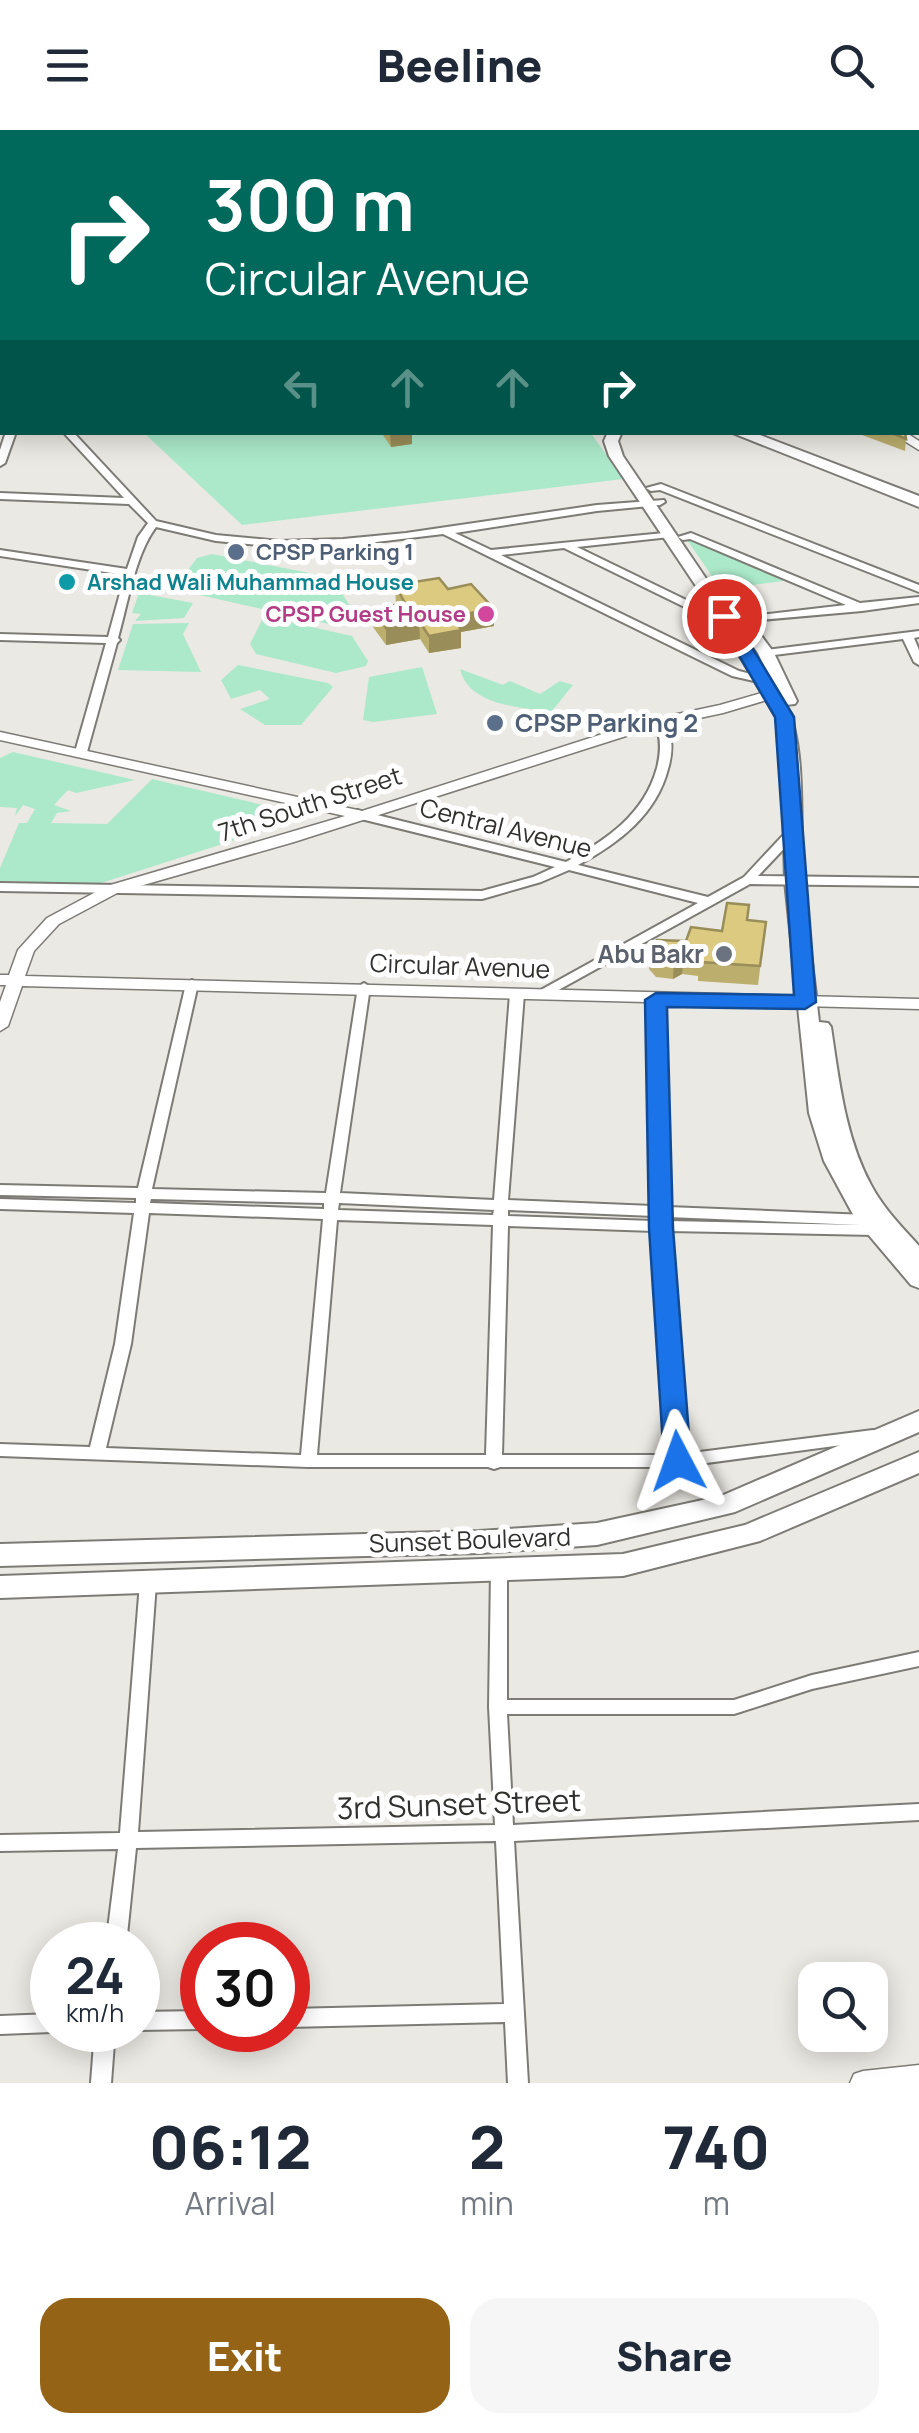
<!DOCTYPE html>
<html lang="en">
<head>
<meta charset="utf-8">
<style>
  :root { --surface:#fff; --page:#f6f6f7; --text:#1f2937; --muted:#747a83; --accent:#956316 }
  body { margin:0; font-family:Manrope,sans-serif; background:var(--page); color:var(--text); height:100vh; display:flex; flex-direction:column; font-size:38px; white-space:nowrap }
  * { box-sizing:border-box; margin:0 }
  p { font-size:32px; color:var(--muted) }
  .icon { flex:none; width:55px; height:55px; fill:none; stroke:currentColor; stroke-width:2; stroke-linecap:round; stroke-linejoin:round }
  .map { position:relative; height:1953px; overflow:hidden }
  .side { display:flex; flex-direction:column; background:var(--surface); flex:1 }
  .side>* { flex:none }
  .guide { position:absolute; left:0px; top:0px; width:920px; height:305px; box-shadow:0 5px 25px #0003; background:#00695c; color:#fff; overflow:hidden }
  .controls { position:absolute; left:798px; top:1832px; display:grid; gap:20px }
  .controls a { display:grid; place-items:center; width:90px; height:90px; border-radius:20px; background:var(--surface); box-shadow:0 5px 25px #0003; font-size:50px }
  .speed { position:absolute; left:30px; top:1792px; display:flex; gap:20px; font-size:50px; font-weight:700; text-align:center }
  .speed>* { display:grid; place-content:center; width:130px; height:130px; border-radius:50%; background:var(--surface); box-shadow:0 5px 25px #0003; line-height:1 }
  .speed small { font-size:25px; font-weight:400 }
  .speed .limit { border:15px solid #d22; background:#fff; color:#111 }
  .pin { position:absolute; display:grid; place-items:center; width:85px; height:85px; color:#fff; margin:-42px; border:5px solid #fff; border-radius:50%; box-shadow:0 2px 10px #0007 }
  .me { position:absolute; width:110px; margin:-55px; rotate:356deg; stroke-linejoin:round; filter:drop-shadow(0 0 8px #0008) }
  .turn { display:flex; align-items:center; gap:35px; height:210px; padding:0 40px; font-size:45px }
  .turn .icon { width:130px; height:130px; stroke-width:2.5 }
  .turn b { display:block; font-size:70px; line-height:85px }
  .lanes { display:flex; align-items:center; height:95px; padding:0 40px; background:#0003; justify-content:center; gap:50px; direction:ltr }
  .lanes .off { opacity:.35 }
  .eta { display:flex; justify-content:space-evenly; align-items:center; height:170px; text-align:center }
  .eta b { font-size:60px; font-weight:800; line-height:70px }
  .primary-button { display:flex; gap:20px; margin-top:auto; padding:20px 40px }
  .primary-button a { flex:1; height:115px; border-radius:30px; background:var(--accent); color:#fff; font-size:40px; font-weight:800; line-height:115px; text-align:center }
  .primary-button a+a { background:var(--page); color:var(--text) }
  header { display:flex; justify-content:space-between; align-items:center; height:130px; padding:0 40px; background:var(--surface); font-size:45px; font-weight:800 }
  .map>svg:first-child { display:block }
  .green { fill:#abe9ca }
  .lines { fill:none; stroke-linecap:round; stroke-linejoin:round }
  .minor-casing { stroke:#7c7b75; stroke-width:4 }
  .tertiary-casing { stroke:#7c7b75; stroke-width:3 }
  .secondary-casing { stroke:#7c7b75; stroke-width:4 }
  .primary-casing { stroke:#7c7b75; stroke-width:4 }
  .minor { fill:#fff; fill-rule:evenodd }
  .tertiary { fill:#fff; fill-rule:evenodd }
  .secondary { fill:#fff; fill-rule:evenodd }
  .primary { fill:#fff; fill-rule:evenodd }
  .wall { fill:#bcae6d }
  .shaded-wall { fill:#998d59 }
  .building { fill:#dbca7f; stroke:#998d59; stroke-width:2.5 }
  .route { fill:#1a73e8; stroke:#114b97; stroke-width:2.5 }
  .service-dot { fill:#5c6f8a; stroke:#fff; stroke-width:4 }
  .culture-dot { fill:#0f9aa8; stroke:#fff; stroke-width:4 }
  .hotel-dot { fill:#d1479c; stroke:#fff; stroke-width:4 }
  .worship-dot { fill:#6b7280; stroke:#fff; stroke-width:4 }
  .labels { text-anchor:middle; stroke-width:10; stroke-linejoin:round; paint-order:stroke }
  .far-service-label { font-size:22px; font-weight:bold; fill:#4e5e75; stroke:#fff; text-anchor:start }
  .far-culture-label { font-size:22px; font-weight:bold; fill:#0d838f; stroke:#fff; text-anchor:start }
  .far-hotel-label { font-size:22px; font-weight:bold; fill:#b23c85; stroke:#fff; text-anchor:end }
  .service-label { font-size:25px; font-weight:bold; fill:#4e5e75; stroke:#fff; text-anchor:start }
  .street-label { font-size:25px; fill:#31302e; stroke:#fff }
  .worship-label { font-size:25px; font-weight:bold; fill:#5b616d; stroke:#fff; text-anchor:end }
  .near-street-label { font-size:30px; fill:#31302e; stroke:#fff }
</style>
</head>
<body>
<header><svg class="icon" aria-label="menu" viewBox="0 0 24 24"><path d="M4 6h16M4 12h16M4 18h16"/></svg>Beeline<svg class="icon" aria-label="search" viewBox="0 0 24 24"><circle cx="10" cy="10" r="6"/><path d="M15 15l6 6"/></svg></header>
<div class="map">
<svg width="919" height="1953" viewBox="0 0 919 1953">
  <rect width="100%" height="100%" fill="#ebe9e3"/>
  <g class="green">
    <path d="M144,303h447l32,46 -381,46z"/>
    <path d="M691,406l100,44 -70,9 -36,-52z"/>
    <path d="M212,424l113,22 8,3 22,35 -22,11 -160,-36 24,-31z"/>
    <path d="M139,463l54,10 -9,15 -49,3 6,-7 -9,-1z"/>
    <path d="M271,488l81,18 16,25 -2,5 -30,7 -80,-19 -6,-10 12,-24z"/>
    <path d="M189,493l-6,11 18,38 -83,-2 15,-46z"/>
    <path d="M238,535l90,18 5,4 -32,38h-36l-25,-16 30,-10 -10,-9 -29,9 -10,-19z"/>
    <path d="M422,537l15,47 -64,8 -10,-2 6,-43z"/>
    <path d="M460,539l43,16 7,-4 30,13 20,-13 13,4 -22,27c-31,-5 -82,-6 -91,-43z"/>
    <path d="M13,622l122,28 -59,13 -8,-3 -14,15 17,6 -14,2 -6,10 56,1 45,-45 158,37 -212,68 -98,-3v-13l19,-45h8l8,-14 -12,-4 -8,11 2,-8 -17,-1v-49z"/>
  </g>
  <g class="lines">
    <defs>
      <g id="minor">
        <path d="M21,0l-5,2h-14l-2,3v-4z"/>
        <path d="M201,0h17l-5,2h-14z"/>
        <path d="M310,0h8l1,2h-7z"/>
        <path d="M392,0h8l2,2h-8z"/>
        <path d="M474,0h8l2,2h-8z"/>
        <path d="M587,0h117l3,2h-122z"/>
        <path d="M786,0h8l-2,2h-6z"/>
        <rect x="918" y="49" width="1" height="4"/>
        <rect x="918" y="94" width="1" height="4"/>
        <rect x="0" y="95" width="2" height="4"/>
        <rect x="918" y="208" width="1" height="6"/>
        <path d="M918,226l1,1v6l-1,-1z"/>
        <path d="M0,234l2,1v7l-2,-1z"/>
        <path d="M6,302h10l-11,31 -5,3v-16z"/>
        <path d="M63,302h10l83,89 60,14 63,6 64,-2 63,-6 191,-28 67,-5 1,2 -5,3 -63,6 -142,22 36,17 183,-18v4l-4,1 -93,10 138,67h13v4l-19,1 -145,-71 -63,7 238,116 28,7 2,2 -6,3 -31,-7 -289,-142 -100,12 -64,1 -63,-6 -60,-14c-21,28 -28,76 -38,111l2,2 -3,3 -30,109 -6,3 -4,-1 -2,-2 31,-109 -106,-3v-6l108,3 17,-62 -125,-19v-6l127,19 11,-32 10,-14 -19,-19 -129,-5v-6l124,5z"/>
        <path d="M661,354l258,101v7l-259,-102 -9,1 -5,-3z"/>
        <path d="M691,403l169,70 59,-6v6l-57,8 -124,11v-4l4,-1 104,-12 -156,-66 -7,1 -5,-3z"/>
        <path d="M919,501v6l-5,1 5,12v15l-5,-3 -11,-23 -137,17 -5,-3 5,-3z"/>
        <path d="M660,589l6,3c7,15 7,30 2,47 -12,46 -49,74 -90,96l130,32 36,-20 43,-46h8l2,3 -2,3 -37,39 161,2v8l-169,-2 -206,114 -5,-1 -2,-3 2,-3 159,-88 -129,-33 -28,12 -59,17 -482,-8v-8l482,8 51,-14 22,-10 -202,-50 -2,-3 6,-4 209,52c40,-22 78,-47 91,-94 4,-16 5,-31 -3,-46z"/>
        <path d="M192,850l6,4 -46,205 174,4 32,-206 6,-4 6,4 -30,206 154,7 16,-206 7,-4 7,4 -16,206 145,6 -4,-206 2,-3h10l2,3 5,207 199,8 7,5 -6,5 12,1 2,4 -7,5 -207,-4 16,223 189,-24 6,2 2,4 -2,4 -202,27h-177l-6,2 -6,-2h-180l-308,-11v-12l90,3 25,-103 19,-131 -134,-4v-10l136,4v-5l-136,-3v-10l138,3 48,-204zM151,1069l173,4v6l-174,-6zM339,1073l155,7 -1,5 -155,-5zM508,1080l146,6v5l-146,-5zM149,1083l174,6 -22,236 -195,-7 25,-104zM668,1087l193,8 -193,-4zM337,1090l156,5 -7,230h-169zM508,1096l146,5 15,224h-167z"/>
        <path d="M499,1433l6,2 2,5v130h227l78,-25 107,-23v14l-107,23 -78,25h-227l6,111 406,-21v16l-405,21 14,242h-20l-3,-61 -217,5v-18l216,-5 -8,-163 -360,7 -10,97h-20l12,-96 -118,2v-16l120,-2 20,-250 2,-5 6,-2 6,2 2,5 -18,249 357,-7 -6,-118 2,-137 2,-5z"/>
        <path d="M202,1881v18l-64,1v-18z"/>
        <path d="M52,1884v16h6l-6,2 -52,2v-18z"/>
        <path d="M95,1900h20l-4,53h-20z"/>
      </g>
      <g id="tertiary">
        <path d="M209,0h10l1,2h-9z"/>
        <path d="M888,0h11l2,2h-11z"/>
        <path d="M0,5l2,1v6l-2,-1z"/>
        <rect x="918" y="25" width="1" height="7"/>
        <rect x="0" y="211" width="2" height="6"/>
        <path d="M890,302h15l14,9v9z"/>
        <path d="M772,560l7,4 -2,3 -54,16 -75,16 -354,113 -175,50 -60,32 -25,27 -9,25 894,23v10l-897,-23 -14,40 -8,5v-29l6,-17h-6v-10h9l9,-25 29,-32 60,-32 238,-70 -345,-76v-8l362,79 278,-89 80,-17z"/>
        <path d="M919,1935v18h-69l4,-9 9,-3z"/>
      </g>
      <path id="secondary" d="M608,302h14l-4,9 5,15 107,158 8,-5 5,2 31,42 23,48 -2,3 -10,1c23,38 14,130 18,177 4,46 11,93 16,140l9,1 3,4c8,53 14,110 40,158 12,23 31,42 48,61v42l-8,-3 -55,-65 -32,-59 -15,-48 -24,-232 -3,-118 -6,-46 -60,-101 -107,-160 -5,-15zM732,487l26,36 16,34z"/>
      <g id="primary">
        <rect x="246" y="0" width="12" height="2"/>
        <rect x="268" y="0" width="12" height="2"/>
        <path d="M730,302h22l167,64v11z"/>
        <path d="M919,1281v21l-184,80 -138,33 -118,8 -479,13v-22l479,-13 118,-8 124,-27z"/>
        <path d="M919,1322v21l-159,68 -137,35 -623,22v-22l623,-22 122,-29z"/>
      </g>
    </defs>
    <use href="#minor" class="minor-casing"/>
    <use href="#tertiary" class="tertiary-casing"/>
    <use href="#secondary" class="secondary-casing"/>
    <use href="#primary" class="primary-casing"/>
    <use href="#minor" class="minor"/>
    <use href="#tertiary" class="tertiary"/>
    <use href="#secondary" class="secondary"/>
    <use href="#primary" class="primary"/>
  </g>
  <g class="wall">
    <rect x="0" y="27" width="2" height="43"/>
    <path d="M381,302h31v12l-21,3z"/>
    <path d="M854,302h51l1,7 -1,12z"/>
    <path d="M395,455l53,4 46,20v17l-33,6v16l-32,5 -9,-14 -34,6 -13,-18v-18l23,-4z"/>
    <path d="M747,790l19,2 -8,63 -60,-4v-5l-16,-2 -9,5 -17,-2 -7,-8 1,-19 72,-19z"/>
  </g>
  <g class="shaded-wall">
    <path d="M412,302v12l-21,3 -1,-13z"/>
    <path d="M494,479v17l-33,6v16l-32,5v-17l24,-20z"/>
    <path d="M419,491l1,18 -34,6v-17z"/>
    <path d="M684,826l-2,18 -9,5 1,-19z"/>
  </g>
  <g class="building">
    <rect x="0" y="27" width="2" height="29"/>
    <path d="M890,302h15l1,7z"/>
    <path d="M439,448l9,11 23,-5 23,25 -41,7 8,14 -32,6 -10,-15 -33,7 -13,-19 32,-6 -10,-18z"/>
    <path d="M727,773l22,2 -2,15 19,2 -6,44 -60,-4v-5l-16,-1 -10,4 -17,-2 -7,-8 7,-10 29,1 5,-14 31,4z"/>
  </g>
  <path class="route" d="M724,480l9,6 61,101 22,285 -11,7 -138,-2 6,221 18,233 -4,7h-19l-4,-7 -15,-233 -4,-228 11,-7 138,2 -19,-278 -59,-101z"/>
  <g class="service-dot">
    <circle cx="236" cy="422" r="10"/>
    <circle cx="495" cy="593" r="10"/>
  </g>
  <circle class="culture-dot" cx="67" cy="452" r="10"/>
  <circle class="hotel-dot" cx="486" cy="484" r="10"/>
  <circle class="worship-dot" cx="724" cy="824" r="10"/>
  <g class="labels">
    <g class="far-service-label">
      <text x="256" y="430">CPSP Parking 1</text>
    </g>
    <g class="far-culture-label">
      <text x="87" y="460">Arshad Wali Muhammad House</text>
    </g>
    <g class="far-hotel-label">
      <text x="466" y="492">CPSP Guest House</text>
    </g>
    <g class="service-label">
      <text x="515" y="602">CPSP Parking 2</text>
    </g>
    <g class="street-label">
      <text transform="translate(310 674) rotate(-18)" y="9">7th South Street</text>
      <text transform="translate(506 698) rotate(14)" y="9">Central Avenue</text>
      <text transform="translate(460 836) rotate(2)" y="9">Circular Avenue</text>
      <text transform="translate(470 1410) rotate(-2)" y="9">Sunset Boulevard</text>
    </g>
    <g class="worship-label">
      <text x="704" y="833">Abu Bakr</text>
    </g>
    <g class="near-street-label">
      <text transform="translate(459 1675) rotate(-2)" y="10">3rd Sunset Street</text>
    </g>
  </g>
</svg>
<div class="controls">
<a><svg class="icon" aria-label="search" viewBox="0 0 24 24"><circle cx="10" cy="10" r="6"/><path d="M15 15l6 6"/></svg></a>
</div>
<div class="speed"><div>24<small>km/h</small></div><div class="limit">30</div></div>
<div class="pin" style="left:724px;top:486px;background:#d93025"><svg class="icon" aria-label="arrive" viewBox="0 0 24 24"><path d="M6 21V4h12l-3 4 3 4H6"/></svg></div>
<svg class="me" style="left:678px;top:1331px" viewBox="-20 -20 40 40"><path d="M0-17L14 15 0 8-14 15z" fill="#1a73e8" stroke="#fff" stroke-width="4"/></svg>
<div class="guide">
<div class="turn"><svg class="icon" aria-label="right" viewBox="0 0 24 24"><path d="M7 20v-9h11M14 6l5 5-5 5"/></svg><div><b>300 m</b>Circular Avenue</div></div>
<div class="lanes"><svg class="icon off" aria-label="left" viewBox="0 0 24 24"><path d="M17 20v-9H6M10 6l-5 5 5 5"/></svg><svg class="icon off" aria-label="ahead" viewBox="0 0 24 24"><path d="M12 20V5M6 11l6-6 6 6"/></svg><svg class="icon off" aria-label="ahead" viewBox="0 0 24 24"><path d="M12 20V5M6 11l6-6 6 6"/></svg><svg class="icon" aria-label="right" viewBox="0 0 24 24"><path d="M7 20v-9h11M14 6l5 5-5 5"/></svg></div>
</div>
</div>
<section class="side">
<div class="eta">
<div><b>06:12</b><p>Arrival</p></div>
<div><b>2</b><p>min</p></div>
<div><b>740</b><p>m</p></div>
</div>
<div class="primary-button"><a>Exit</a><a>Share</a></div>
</section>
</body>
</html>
